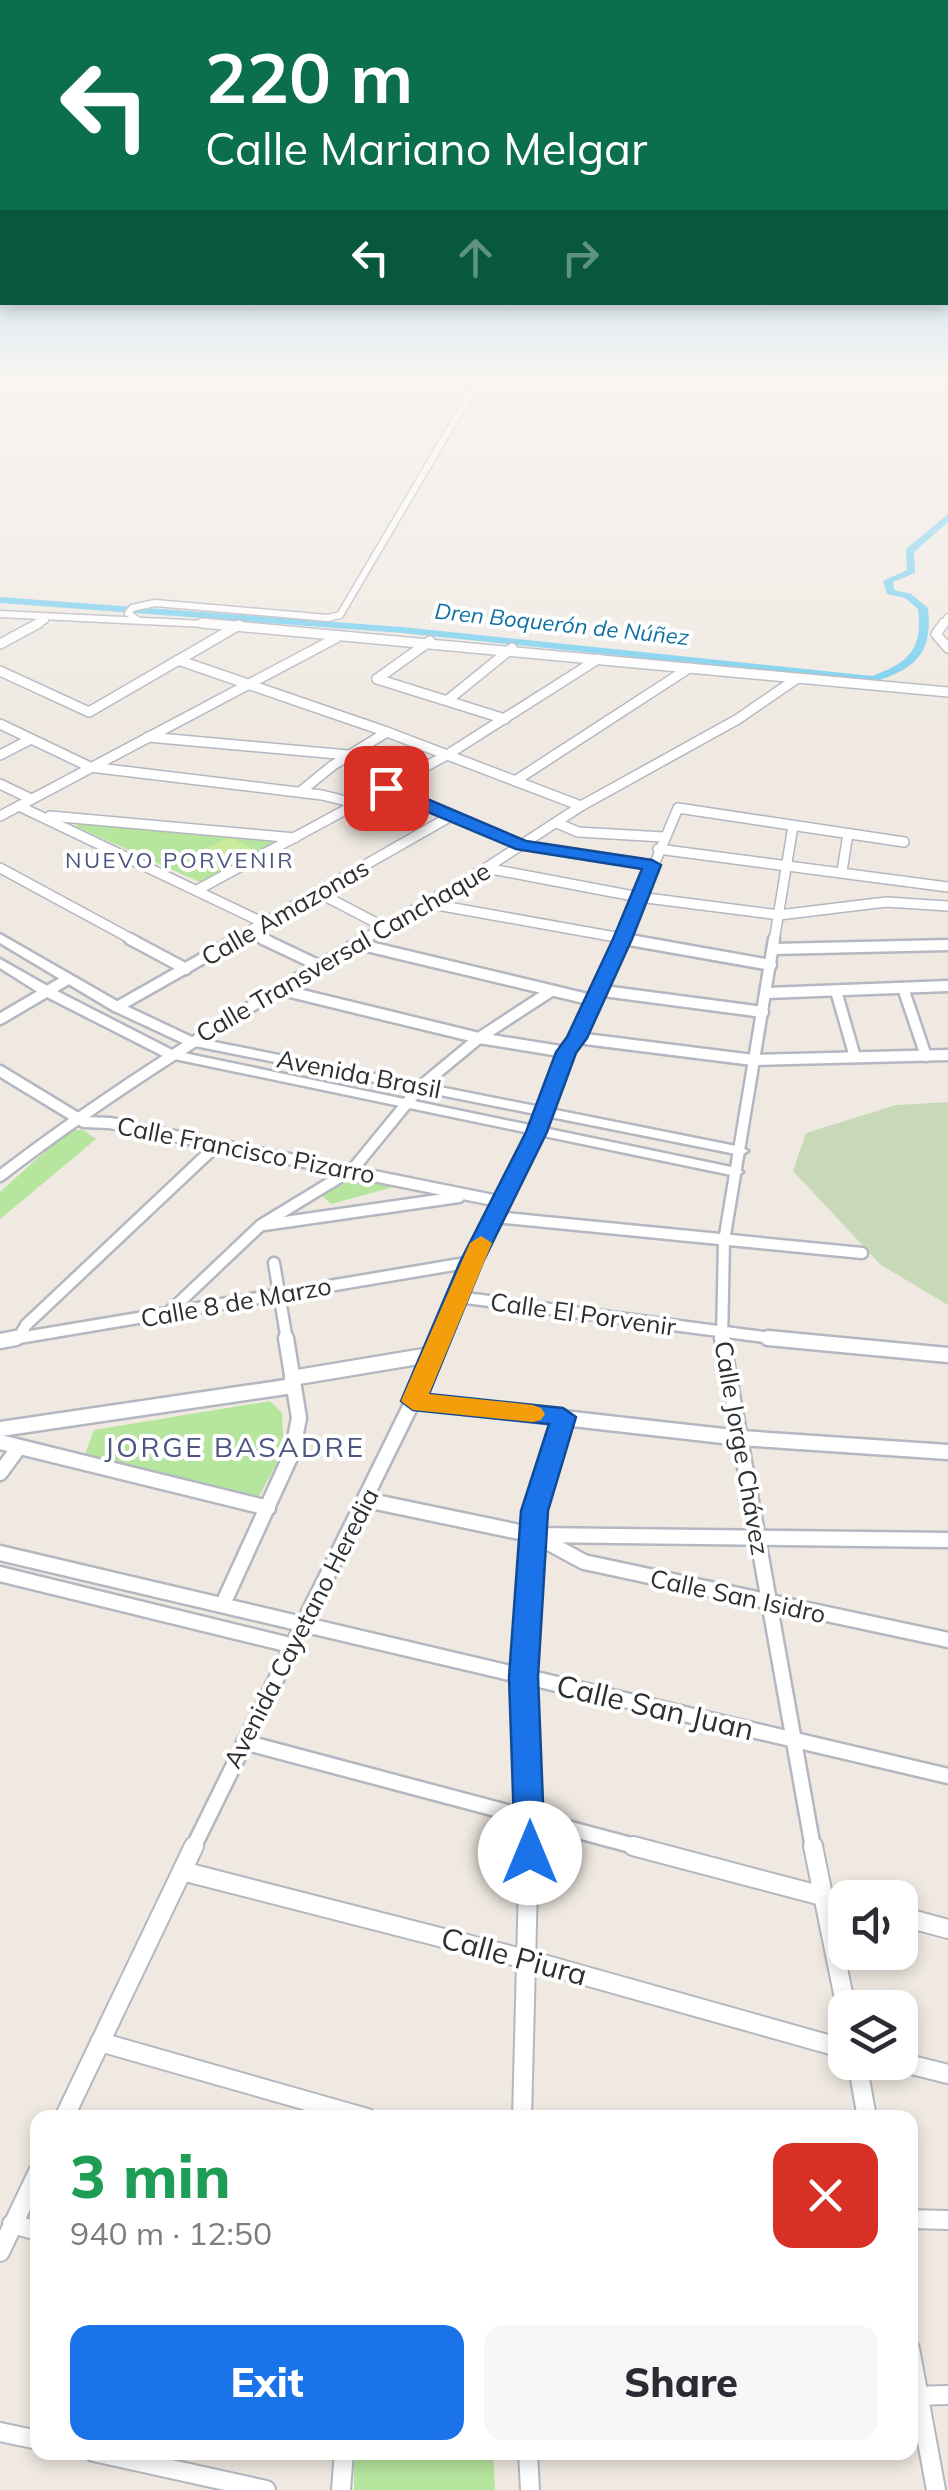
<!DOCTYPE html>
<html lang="en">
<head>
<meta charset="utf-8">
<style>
  :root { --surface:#fff; --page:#f7f7f7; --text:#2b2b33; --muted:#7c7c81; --accent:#1a73e8 }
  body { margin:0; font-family:Mulish,sans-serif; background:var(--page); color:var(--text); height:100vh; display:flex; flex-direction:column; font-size:38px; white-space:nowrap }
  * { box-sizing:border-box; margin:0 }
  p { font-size:32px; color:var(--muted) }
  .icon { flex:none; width:55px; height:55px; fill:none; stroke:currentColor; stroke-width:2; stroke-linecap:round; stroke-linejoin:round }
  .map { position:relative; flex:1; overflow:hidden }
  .details { position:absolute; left:30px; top:2110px; width:888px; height:350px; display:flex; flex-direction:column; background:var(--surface); border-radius:20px; box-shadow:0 5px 15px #0003 }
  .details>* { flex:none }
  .hud { position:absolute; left:0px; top:0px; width:950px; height:305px; box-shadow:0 5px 15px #0003; background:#0b6e4f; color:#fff; overflow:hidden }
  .controls { position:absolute; left:828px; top:1880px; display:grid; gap:20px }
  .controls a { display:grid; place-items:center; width:90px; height:90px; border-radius:20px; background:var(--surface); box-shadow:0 5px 15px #0003; font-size:50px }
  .pin { position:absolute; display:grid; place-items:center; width:85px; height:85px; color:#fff; margin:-42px; border-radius:20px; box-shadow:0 5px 15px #0006 }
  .me { position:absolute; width:110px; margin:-55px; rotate:0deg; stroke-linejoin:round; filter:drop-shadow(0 0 8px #0008) }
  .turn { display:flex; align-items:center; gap:35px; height:210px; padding:0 40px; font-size:45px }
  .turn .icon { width:130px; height:130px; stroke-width:2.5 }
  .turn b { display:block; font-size:70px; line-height:85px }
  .lanes { display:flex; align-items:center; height:95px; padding:0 40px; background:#0003; justify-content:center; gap:50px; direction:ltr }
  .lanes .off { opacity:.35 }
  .round { display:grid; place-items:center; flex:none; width:105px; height:105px; border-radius:20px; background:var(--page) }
  .summary { display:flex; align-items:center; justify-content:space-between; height:170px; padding:0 40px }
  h1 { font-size:60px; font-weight:800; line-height:75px; color:#1e9e55 }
  .action { display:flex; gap:20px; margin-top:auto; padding:20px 40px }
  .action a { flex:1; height:115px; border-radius:20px; background:var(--accent); color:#fff; font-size:40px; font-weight:800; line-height:115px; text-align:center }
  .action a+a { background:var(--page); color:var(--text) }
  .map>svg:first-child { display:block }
  .green { fill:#b6e59e }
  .cemetery { fill:#c8d9b8 }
  .pitch { fill:#c9ec9a }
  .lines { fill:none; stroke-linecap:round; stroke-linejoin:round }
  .canal { fill:#75cff0; fill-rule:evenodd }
  .street-far4-casing { stroke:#b4b7c1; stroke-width:9 }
  .street-far3-casing { stroke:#b4b7c1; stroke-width:12 }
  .street-far2-casing { stroke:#b4b7c1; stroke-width:15 }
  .street-far1-casing { stroke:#b4b7c1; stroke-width:19 }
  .street-casing { stroke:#b4b7c1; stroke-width:22 }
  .secondary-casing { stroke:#b4b7c1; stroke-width:5 }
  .street-far4 { stroke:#fff; stroke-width:6 }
  .street-far3 { stroke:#fff; stroke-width:9 }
  .street-far2 { stroke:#fff; stroke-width:10 }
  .street-far1 { stroke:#fff; stroke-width:14 }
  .street { stroke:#fff; stroke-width:18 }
  .secondary { fill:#fff; fill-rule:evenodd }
  .route { fill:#1a73e8; stroke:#114b97; stroke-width:2.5 }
  .slow { fill:#f59e0b }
  .labels { text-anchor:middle; stroke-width:8; stroke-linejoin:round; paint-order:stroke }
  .far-water-label { font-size:22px; font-style:italic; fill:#0d6fa3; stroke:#fff }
  .far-neighbourhood-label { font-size:22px; letter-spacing:2.5px; fill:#4d5680; stroke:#fff }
  .street-label { font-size:25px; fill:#2e2e2e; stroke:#fff }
  .neighbourhood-label { font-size:28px; letter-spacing:2.5px; fill:#4d5680; stroke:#fff }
  .near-street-label { font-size:30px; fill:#2e2e2e; stroke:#fff }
</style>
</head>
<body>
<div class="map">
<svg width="948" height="2490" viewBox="0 0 948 2490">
  <rect width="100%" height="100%" fill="#efe9e1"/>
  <g class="green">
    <path d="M79,824l205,16 -80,44 -129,-58z"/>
    <path d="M69,1130h14l13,9 -96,80v-27z"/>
    <path d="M355,1178l42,8 -66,18 -10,-9z"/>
    <path d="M270,1401l12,12 2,37 -25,46 -16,5 -159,-44 10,-27z"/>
    <path d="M354,2453h139l2,37h-141z"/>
  </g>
  <path class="cemetery" d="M948,1102v203l-67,-40 -88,-94 13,-38 90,-28z"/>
  <path class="pitch" d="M230,837l22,12 -41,19 -21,-12z"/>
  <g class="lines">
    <path class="canal" d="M948,514v8l-34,30 1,21 -22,9 1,8 17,4 17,14c5,46 -13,61 -55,74l-471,-49 -402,-30v-6l402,30 470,49c37,-13 51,-27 46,-67l-13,-11 -18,-4 -4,-13 24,-11 -1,-21z"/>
    <defs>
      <g id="street-far4">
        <path d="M0,614l247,12"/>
        <path d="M136,619l-8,-6 4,-5 23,-5 173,15 12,-3 141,-239"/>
        <path d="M34,626l11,-6"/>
        <path d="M942,626l6,-9"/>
      </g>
      <g id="street-far3">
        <path d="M202,623l746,69"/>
        <path d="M944,623l-8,11 12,14"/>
        <path d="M0,644l39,-21"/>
        <path d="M178,660l209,72 194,74"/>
        <path d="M0,671l89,41 150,-87"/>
        <path d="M377,679l128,40"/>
        <path d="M377,679l53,-38"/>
        <path d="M448,700l64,-52"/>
        <path d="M0,724l90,43 232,28 36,9"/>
        <path d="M148,737l200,18"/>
        <path d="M0,755l31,-16"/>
        <path d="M515,781l174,-113"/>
        <path d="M0,784l31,15"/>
        <path d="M386,788l136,57 130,20"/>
        <path d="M300,792l32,-26 55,-34"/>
        <path d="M19,806l247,118"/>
        <path d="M0,816l336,-178"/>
        <path d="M50,816l245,22"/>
        <path d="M557,823l21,9 85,5"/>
        <path d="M658,849l290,38"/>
        <path d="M0,868l135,73"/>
        <path d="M486,868l153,29 140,18 107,-13 62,4"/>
        <path d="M842,871l6,-37"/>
        <path d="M199,889l248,-134 151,-96"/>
        <path d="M319,893l67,35"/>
        <path d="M426,903l212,38"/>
        <path d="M250,932l19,9"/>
        <path d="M232,941l219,-125"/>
        <path d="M361,941l125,-73 95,-62 157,-87 58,-40"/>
        <path d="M622,941l56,-133 226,34"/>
        <path d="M774,941l19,-115"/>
      </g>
      <g id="street-far2">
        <path d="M130,939l56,30"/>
        <path d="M263,939l57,27"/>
        <path d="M624,939l147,26"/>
        <path d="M358,944l234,56"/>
        <path d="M774,949l174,-4"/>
        <path d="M903,988l23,68"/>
        <path d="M282,990l197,48 87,14"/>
        <path d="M596,990l167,22"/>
        <path d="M836,991l19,66"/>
        <path d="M767,993l181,-7"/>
        <path d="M117,1007l120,-68"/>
        <path d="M0,1019l68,-40"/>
        <path d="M577,1038l176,22 195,-5"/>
        <path d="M0,1071l84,51 26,1 393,79"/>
        <path d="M0,1176c116,-89 239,-164 365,-237"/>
        <path d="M495,1217l367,36"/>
        <path d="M264,1225l195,-28"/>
        <path d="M274,1263l13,78"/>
        <path d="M458,1297l337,44"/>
        <path d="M166,1315l95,-90 92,-56 68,-83 58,-48 72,-47"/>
        <path d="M19,1337l7,-12 191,-180"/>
        <path d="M1,1341l471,-79"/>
        <path d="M439,1341c30,-72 68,-140 98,-211 13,-31 19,-66 40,-92l46,-99"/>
        <path d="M722,1341l2,-100 50,-302"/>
      </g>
      <g id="street-far1">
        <path d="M722,1338l91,510"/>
        <path d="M768,1338l180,17"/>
        <path d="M0,1341l16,-3"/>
        <path d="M292,1378l138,-23"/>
        <path d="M413,1401l328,37 207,14"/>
        <path d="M0,1429l293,-43"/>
        <path d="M0,1442l268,66"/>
        <path d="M0,1473l19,-26"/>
        <path d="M366,1500l168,35 414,5"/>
        <path d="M538,1537l46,25 364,78"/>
        <path d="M0,1553l948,223"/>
        <path d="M0,1574l290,71"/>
        <path d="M223,1604l69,-151 7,-35 -13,-80"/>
        <path d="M244,1742l398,106"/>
        <path d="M193,1848l220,-447 27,-63"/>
        <path d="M529,1848l-5,-171 11,-166 28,-94"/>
      </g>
      <g id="street">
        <path d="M633,1846l212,56"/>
        <path d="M813,1846l33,162"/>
        <path d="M182,1871l347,89 316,89"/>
        <path d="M900,1916l48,13"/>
        <path d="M100,2042l267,76"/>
        <path d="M857,2062l10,56"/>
        <path d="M900,2062l48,12"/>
        <path d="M64,2118l130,-272"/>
        <path d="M522,2118l7,-272"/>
        <path d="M910,2219l38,1"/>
        <path d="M12,2224l26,7"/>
        <path d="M0,2252l38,-80"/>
        <path d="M910,2349l26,141"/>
        <path d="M910,2396l38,-1"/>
        <path d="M0,2432l38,8"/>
        <path d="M94,2452l172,38"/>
        <path d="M528,2452l2,38"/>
        <path d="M341,2490l3,-38"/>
      </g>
      <g id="secondary">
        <path d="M0,934l122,70 72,34 547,109 7,4 -7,4 -556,-111 -73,-34 -112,-67z"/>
        <path d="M0,959l51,29 123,63 562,117 7,4 -7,4 -571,-119 -124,-63 -41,-26z"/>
      </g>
    </defs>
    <use href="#street-far4" class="street-far4-casing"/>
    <use href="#street-far3" class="street-far3-casing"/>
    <use href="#street-far2" class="street-far2-casing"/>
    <use href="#street-far1" class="street-far1-casing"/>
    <use href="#street" class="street-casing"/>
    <use href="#secondary" class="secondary-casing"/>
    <use href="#street-far4" class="street-far4"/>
    <use href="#street-far3" class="street-far3"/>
    <use href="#street-far2" class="street-far2"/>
    <use href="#street-far1" class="street-far1"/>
    <use href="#street" class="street"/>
    <use href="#secondary" class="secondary"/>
  </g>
  <linearGradient id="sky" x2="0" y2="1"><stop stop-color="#7abfeb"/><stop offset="0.52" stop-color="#f8f5f2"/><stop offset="1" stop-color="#f8f5f2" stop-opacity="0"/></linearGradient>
  <rect width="948" height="725" fill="url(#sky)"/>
  <path class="route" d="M380,784h12l134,57 126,19 9,5 -29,74 -45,99 -11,15 -29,79 -64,130 -54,132 134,14 13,9 -28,94 -10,166 7,176 -4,9 -11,4 -11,-4 -4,-9 -6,-176 12,-166 28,-87 -136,-14 -12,-9 59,-139 66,-130 30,-80 11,-15 46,-98 29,-70 -126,-20 -136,-57z"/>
  <path class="slow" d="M481,1236l11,7 -63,151 104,11 8,3 4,6 -4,6 -8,2 -120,-12 -12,-9 69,-158z"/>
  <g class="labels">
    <g class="far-water-label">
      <text transform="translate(562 624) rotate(6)" y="8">Dren Boquerón de Núñez</text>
    </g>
    <g class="far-neighbourhood-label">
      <text x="180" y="868">NUEVO PORVENIR</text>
    </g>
    <g class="street-label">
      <text transform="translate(285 912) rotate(-30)" y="9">Calle Amazonas</text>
      <text transform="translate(343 952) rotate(-30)" y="9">Calle Transversal Canchaque</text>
      <text transform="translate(359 1074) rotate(11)" y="9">Avenida Brasil</text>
      <text transform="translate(246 1150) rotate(11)" y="9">Calle Francisco Pizarro</text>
      <text transform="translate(236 1302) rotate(-10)" y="9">Calle 8 de Marzo</text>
      <text transform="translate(583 1314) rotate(8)" y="9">Calle El Porvenir</text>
      <text transform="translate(742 1448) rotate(80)" y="9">Calle Jorge Chávez</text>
      <text transform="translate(738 1596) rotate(12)" y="9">Calle San Isidro</text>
      <text transform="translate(301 1628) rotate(-63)" y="9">Avenida Cayetano Heredia</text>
    </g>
    <g class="neighbourhood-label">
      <text x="235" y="1457">JORGE BASADRE</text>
    </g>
    <g class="near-street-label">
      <text transform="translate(655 1708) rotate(13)" y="10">Calle San Juan</text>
      <text transform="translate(514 1957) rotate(15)" y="10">Calle Piura</text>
    </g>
  </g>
</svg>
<div class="controls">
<a><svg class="icon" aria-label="sound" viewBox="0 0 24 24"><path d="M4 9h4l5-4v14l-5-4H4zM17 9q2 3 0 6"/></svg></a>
<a><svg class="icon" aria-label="layers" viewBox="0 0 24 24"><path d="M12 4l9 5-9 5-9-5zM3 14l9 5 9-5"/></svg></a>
</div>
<div class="pin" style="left:386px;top:788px;background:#d93025"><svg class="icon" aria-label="arrive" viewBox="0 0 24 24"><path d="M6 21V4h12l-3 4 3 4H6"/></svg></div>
<svg class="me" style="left:530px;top:1853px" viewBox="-20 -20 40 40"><circle r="19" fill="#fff"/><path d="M0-13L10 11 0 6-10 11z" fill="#1a73e8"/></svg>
<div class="hud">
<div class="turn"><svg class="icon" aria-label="left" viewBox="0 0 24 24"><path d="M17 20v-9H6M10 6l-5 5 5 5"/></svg><div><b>220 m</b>Calle Mariano Melgar</div></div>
<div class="lanes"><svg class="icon" aria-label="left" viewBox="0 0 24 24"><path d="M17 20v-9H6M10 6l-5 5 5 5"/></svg><svg class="icon off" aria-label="ahead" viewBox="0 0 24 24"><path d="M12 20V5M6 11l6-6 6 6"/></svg><svg class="icon off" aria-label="right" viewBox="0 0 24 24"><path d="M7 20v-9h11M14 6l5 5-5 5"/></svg></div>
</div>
<section class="details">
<div class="summary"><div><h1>3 min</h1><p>940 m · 12:50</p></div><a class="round" style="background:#d93025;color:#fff"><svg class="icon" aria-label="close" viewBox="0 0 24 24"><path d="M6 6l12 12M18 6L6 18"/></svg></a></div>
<div class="action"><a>Exit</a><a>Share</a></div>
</section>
</div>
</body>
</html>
